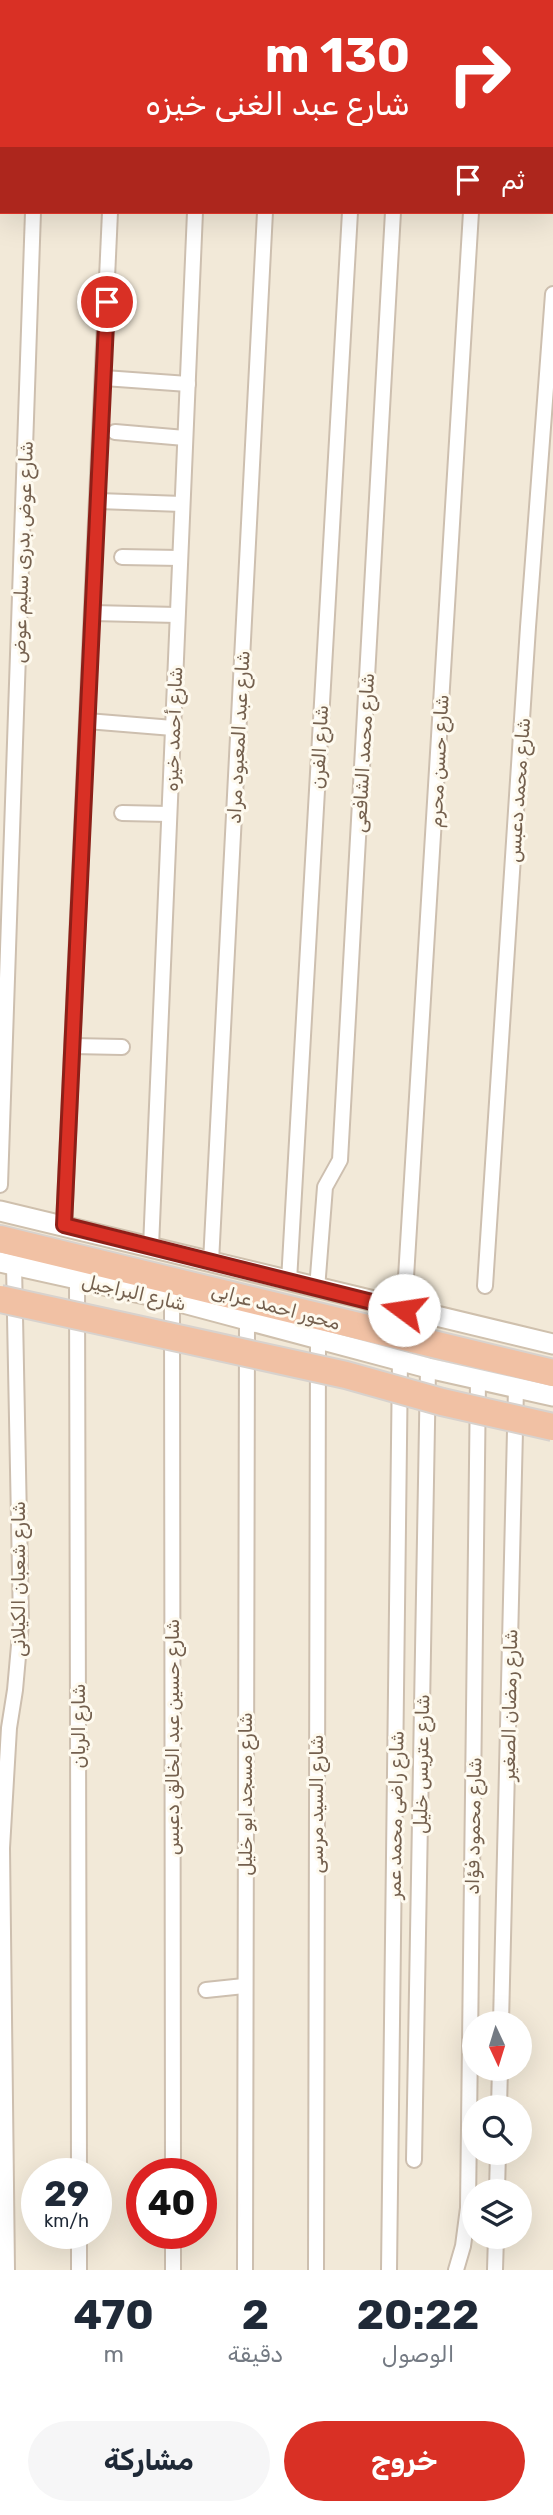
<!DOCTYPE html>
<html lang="ar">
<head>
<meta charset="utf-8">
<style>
  :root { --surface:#fff; --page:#f6f6f7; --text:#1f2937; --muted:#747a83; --accent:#d93025 }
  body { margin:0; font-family:Rubik,"Noto Naskh Arabic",sans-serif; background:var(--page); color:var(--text); direction:rtl; height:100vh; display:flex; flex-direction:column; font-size:26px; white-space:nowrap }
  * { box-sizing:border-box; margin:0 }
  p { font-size:23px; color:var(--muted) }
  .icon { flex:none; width:38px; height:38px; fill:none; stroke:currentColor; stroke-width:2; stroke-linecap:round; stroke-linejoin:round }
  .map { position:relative; height:2270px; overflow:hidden; direction:ltr }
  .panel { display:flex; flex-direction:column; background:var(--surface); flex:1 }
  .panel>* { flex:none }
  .hud { position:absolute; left:0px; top:0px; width:553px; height:214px; box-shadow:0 7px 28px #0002; direction:rtl; background:#d93025; color:#fff; overflow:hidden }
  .needle { width:46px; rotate:176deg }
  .tools { position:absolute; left:462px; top:2011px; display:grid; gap:14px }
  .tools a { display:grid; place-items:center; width:70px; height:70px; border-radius:50%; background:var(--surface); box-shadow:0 7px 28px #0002; font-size:35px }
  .speed { position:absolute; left:21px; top:2158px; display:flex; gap:14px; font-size:35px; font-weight:700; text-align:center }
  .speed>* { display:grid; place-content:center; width:91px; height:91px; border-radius:50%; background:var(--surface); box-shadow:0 7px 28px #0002; line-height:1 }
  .speed small { font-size:18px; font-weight:400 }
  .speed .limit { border:10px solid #d22; background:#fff; color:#111 }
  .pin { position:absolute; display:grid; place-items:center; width:60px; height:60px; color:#fff; margin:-30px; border:4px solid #fff; border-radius:50%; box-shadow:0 2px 7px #0007 }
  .me { position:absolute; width:77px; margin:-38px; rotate:284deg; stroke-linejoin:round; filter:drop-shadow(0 0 5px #0008) }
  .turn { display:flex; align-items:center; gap:24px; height:147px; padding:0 28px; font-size:32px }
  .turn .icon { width:91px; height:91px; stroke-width:2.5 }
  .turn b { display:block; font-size:49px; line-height:60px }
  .then { display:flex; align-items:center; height:66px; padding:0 28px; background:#0003; gap:14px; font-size:26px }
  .eta { display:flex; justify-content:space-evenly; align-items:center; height:119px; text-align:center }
  .eta b { font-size:42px; font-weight:700; line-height:49px }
  .button { display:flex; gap:14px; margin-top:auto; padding:14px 28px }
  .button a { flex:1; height:80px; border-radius:42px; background:var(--accent); color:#fff; font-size:28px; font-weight:700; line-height:80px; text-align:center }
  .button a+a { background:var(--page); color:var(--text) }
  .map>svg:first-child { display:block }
  .residential { fill:#f2e9d8; fill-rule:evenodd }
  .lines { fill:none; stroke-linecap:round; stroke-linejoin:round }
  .street-casing { stroke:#cdbfaf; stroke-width:18 }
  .secondary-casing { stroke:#cfc0ad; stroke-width:23 }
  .highway-casing { stroke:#d8d2cd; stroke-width:30 }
  .street { stroke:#fff; stroke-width:14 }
  .secondary { stroke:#fff; stroke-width:19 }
  .highway { stroke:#f1c1a4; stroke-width:26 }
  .highway-bridge-casing { stroke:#d8d2cd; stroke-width:30; stroke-linecap:butt }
  .highway-bridge { stroke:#f1c1a4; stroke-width:26 }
  .route-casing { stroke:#8d1f18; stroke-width:18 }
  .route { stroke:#d93025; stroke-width:12 }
  .labels { text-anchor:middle; stroke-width:6; stroke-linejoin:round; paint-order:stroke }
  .street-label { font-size:19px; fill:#74604e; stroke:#fefaef }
</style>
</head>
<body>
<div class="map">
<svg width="553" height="2270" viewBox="0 0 553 2270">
  <rect width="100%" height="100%" fill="#fbf6e9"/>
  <path class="residential" d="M0,0h553v2270h-553zM2,2h549v210h-549zM474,2023h46v45h-46zM474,2107h46v45h-46zM37,2174h59v59h-59zM142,2174h59v59h-59zM474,2191h46v45h-46z"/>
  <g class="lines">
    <defs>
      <g id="street">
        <path d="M40,2v-2"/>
        <path d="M115,2v-2"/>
        <path d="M204,2v-2"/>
        <path d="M276,2v-2"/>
        <path d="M362,2v-2"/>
        <path d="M404,2l1,-2"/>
        <path d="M484,2v-2"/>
        <path d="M104,378l84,6"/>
        <path d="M115,432l70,6"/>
        <path d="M98,501l84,3"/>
        <path d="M122,557l58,1"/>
        <path d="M92,613l85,2"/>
        <path d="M87,721l86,7"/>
        <path d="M122,813l47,1"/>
        <path d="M72,1046l50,1"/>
        <path d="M0,1185l33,-973"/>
        <path d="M64,1225l46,-1013"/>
        <path d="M151,1247l44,-1035"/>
        <path d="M211,1262l54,-1050"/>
        <path d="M77,1279l2,895"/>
        <path d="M289,1281l61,-1069"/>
        <path d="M485,1286l43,-659 25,-333"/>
        <path d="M317,1289l8,-102 15,-27 53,-948"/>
        <path d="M172,1300l1,874"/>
        <path d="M404,1310l67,-1098"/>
        <path d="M206,1990l38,-4"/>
        <path d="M501,2023l15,-635"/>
        <path d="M499,2107l1,-39"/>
        <path d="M414,2160l14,-792"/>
        <path d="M497,2191l1,-39"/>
        <path d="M79,2233v37"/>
        <path d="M173,2233v37"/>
        <path d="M7,2270l-5,-422 7,-120 6,-38 6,-67 -7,-358"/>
        <path d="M245,2270l2,-952"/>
        <path d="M316,2270l2,-932"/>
        <path d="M389,2270l11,-910"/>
        <path d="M456,2270l7,-24 5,-38 10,-828"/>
        <path d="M495,2270l1,-34"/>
      </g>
      <g id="secondary">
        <path d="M0,1211l553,133"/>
        <path d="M0,1262l172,38 256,68 125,28"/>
      </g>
      <path id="highway" d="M0,1239l553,134"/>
    </defs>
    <use href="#street" class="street-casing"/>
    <use href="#secondary" class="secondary-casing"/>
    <use href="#highway" class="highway-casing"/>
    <use href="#street" class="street"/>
    <use href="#secondary" class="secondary"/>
    <use href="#highway" class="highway"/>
    <defs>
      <path id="highway-bridge" d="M0,1299l346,76 96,27 111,25"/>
    </defs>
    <use href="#highway-bridge" class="highway-bridge-casing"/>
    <use href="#highway-bridge" class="highway-bridge"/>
  </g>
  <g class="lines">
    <defs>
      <path id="route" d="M107,302l-43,923 340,85"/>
    </defs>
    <use href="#route" class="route-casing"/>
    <use href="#route" class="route"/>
  </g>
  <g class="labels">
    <g class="street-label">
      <text transform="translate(22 552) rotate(-88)" y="7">شارع عوض بدرى سليم عوض</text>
      <text transform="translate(173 729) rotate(-88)" y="7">شارع أحمد خيزه</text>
      <text transform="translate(238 737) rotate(-87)" y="7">شارع عبد المعبود مراد</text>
      <text transform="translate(319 747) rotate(-87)" y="7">شارع الفرن</text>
      <text transform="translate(363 753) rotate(-87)" y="7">شارع محمد الشافعى</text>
      <text transform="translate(438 761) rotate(-87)" y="7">شارع حسن محرم</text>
      <text transform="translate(518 790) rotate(-86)" y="7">شارع محمد دعبس</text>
      <text transform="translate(134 1292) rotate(13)" y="7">شارع البراجيل</text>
      <text transform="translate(276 1306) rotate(15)" y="7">محور احمد عرابى</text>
      <text transform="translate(18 1579) rotate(-90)" y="7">شارع شعبان الكيلانى</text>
      <text transform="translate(509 1705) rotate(-89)" y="7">شارع رمضان الصغير</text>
      <text transform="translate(78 1726) rotate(-90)" y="7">شارع الريان</text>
      <text transform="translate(172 1737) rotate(-90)" y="7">شارع حسين عبد الخالق دعبس</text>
      <text transform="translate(421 1764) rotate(-89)" y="7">شارع عتريس خليل</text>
      <text transform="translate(245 1794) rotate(-90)" y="7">شارع مسجد ابو خليل</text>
      <text transform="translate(316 1804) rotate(-90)" y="7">شارع السيد مرسى</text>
      <text transform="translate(395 1815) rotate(-89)" y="7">شارع راضى محمد عمر</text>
      <text transform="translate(473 1826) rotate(-89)" y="7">شارع محمود فؤاد</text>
    </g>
  </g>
</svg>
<div class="tools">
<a><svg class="needle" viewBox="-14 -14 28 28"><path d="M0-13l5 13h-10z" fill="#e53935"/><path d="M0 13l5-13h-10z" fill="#747a83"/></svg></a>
<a><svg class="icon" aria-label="search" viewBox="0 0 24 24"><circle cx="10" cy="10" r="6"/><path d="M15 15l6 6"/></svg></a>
<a><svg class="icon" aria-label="layers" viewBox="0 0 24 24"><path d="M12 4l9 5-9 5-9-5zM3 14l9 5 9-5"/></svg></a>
</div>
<div class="speed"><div>29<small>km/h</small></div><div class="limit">40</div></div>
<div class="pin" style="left:107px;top:302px;background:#d93025"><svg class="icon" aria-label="arrive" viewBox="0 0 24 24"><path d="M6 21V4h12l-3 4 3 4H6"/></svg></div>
<svg class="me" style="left:404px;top:1310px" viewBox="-20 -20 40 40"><circle r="19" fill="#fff"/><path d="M0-13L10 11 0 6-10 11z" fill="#d93025"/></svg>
<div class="hud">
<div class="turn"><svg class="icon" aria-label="right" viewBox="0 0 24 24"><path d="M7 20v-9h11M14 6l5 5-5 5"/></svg><div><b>130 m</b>شارع عبد الغنى خيزه</div></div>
<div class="then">ثم<svg class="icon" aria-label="arrive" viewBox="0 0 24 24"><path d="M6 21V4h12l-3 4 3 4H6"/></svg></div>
</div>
</div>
<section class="panel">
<div class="eta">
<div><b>20:22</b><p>الوصول</p></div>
<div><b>2</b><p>دقيقة</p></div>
<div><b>470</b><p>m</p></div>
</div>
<div class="button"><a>خروج</a><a>مشاركة</a></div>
</section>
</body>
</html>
